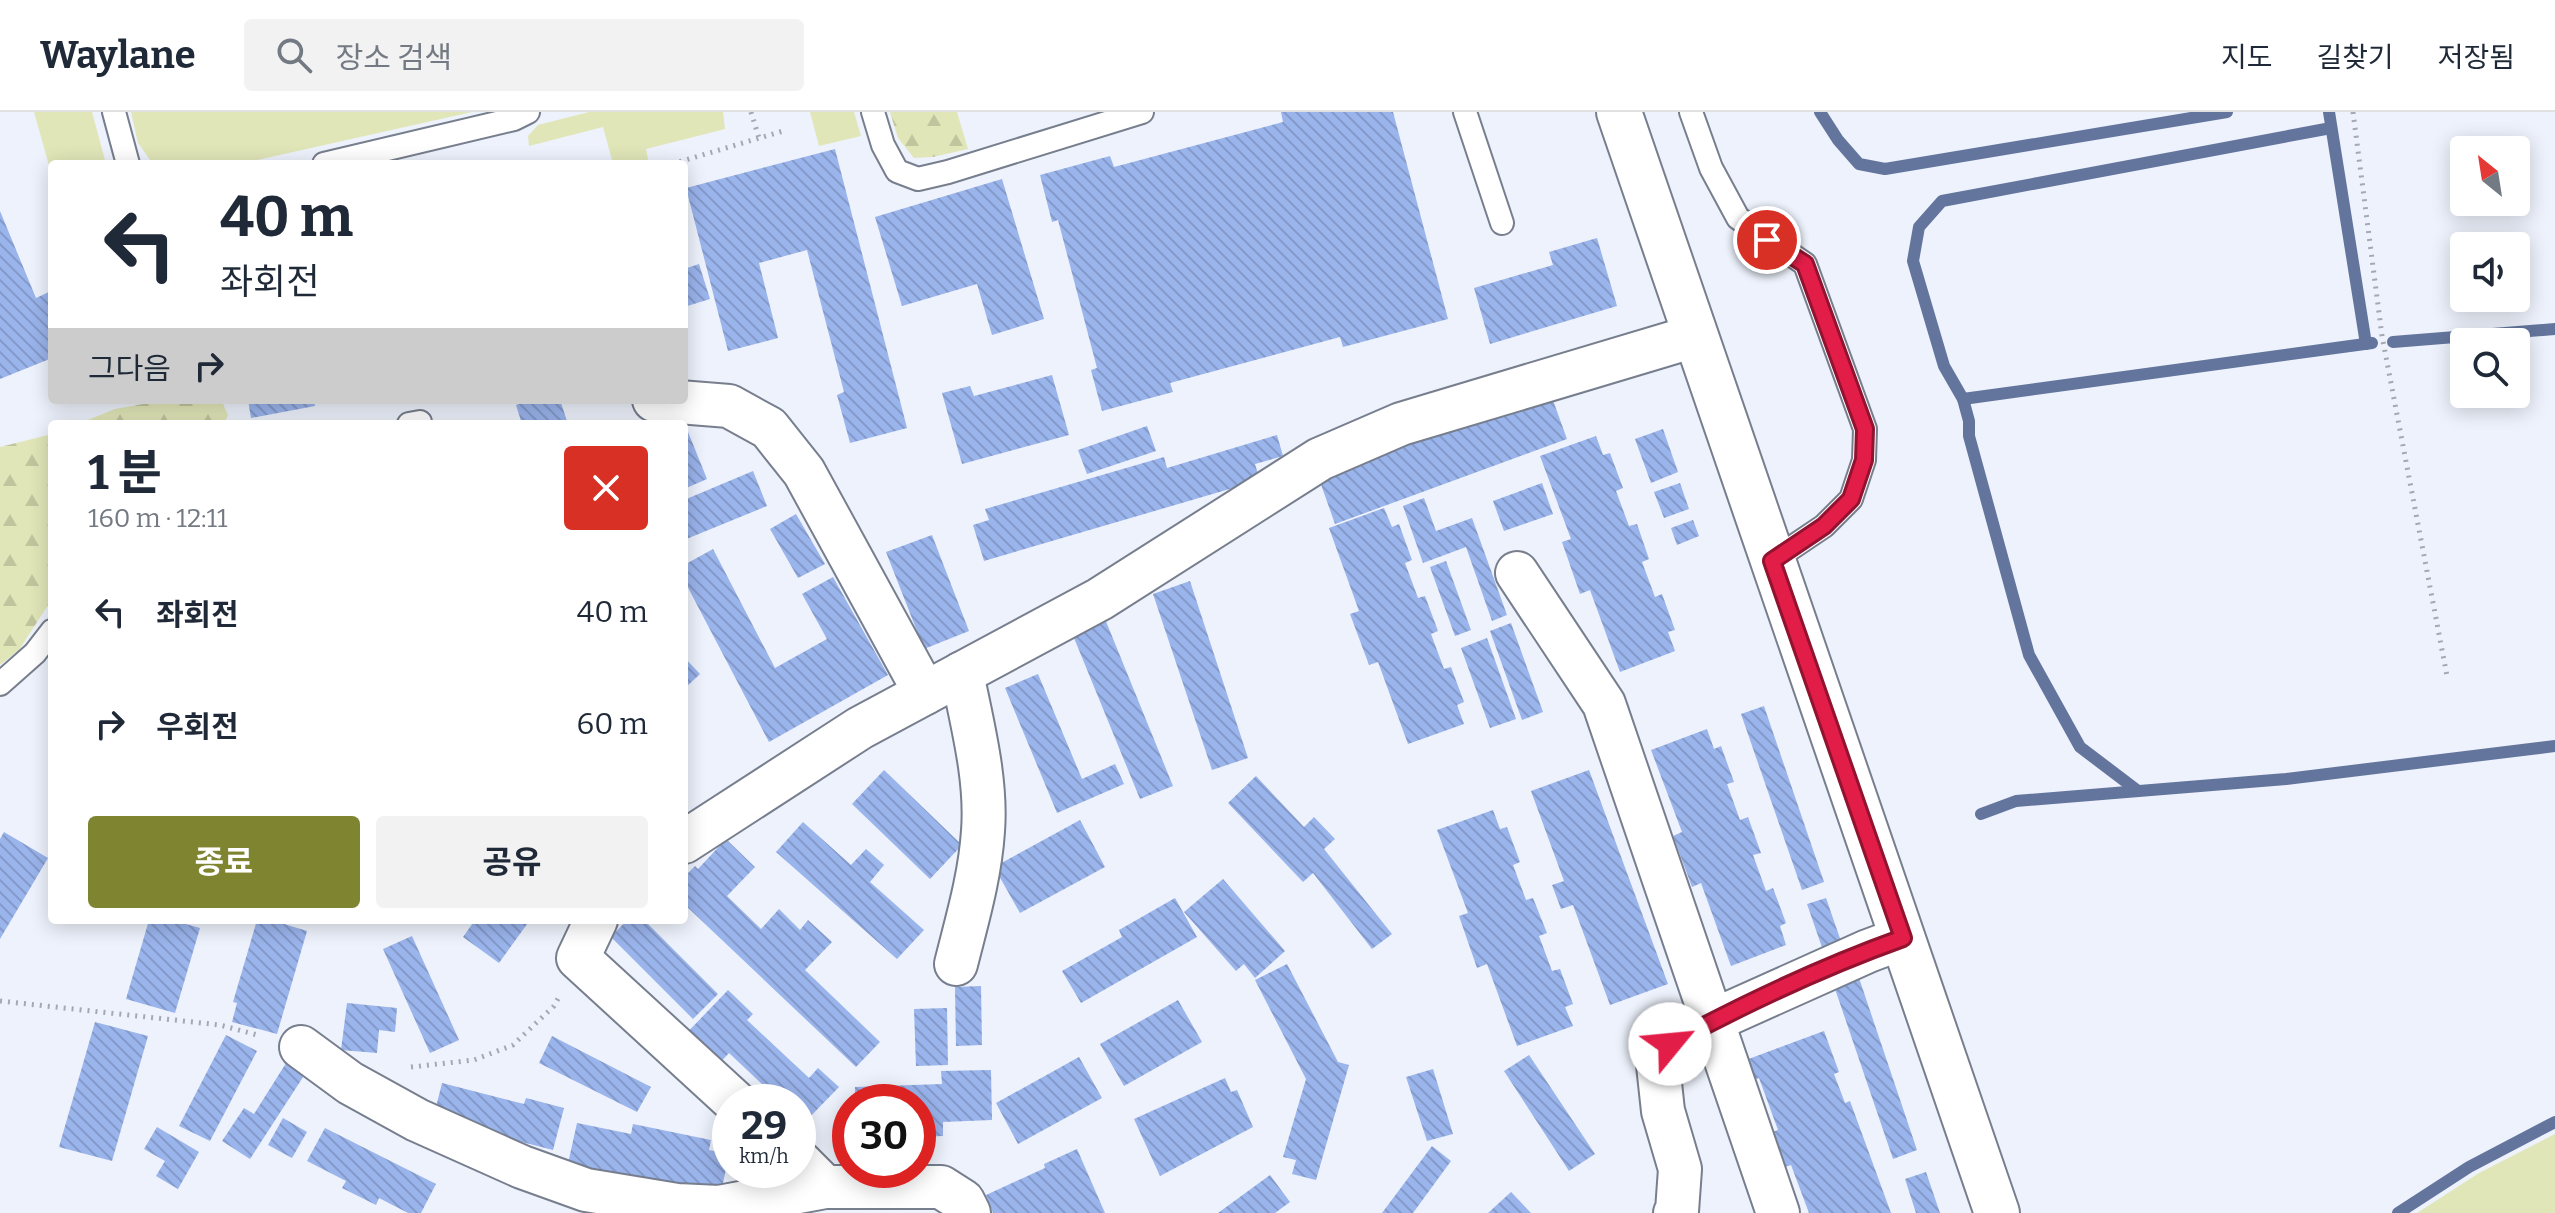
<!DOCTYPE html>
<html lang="ko">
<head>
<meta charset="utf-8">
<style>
  :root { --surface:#fff; --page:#f2f2f3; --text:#1f2937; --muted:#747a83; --line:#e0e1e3; --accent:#7e842f }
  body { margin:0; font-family:Bitter,"Noto Sans KR",serif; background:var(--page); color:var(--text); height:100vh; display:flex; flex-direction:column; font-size:30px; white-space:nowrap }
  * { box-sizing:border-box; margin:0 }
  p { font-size:26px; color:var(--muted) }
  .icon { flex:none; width:44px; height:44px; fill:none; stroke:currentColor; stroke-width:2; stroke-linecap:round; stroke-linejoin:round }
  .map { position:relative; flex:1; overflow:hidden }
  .drawer { position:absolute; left:48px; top:308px; width:640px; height:504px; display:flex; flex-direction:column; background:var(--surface); border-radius:8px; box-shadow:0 4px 20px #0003 }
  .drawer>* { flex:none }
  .guide { position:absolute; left:48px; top:48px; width:640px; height:244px; border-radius:8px; box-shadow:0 4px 20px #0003; background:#fff; color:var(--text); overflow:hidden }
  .needle { width:52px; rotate:330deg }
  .controls { position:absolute; left:2450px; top:24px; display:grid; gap:16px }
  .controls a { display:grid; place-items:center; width:80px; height:80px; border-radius:8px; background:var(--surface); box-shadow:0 4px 20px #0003; font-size:40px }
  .speed { position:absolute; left:712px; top:972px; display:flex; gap:16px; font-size:40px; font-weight:700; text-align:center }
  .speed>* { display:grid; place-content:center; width:104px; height:104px; border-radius:50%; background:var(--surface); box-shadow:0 4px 20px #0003; line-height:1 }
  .speed small { font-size:20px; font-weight:400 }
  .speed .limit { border:12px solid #d22; background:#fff; color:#111 }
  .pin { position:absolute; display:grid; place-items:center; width:68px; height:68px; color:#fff; margin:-34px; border:4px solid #fff; border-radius:50%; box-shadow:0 2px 8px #0007 }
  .me { position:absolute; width:88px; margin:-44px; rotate:62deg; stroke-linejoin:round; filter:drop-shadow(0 0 6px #0008) }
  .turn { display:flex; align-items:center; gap:28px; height:168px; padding:0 40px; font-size:36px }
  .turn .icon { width:104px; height:104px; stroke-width:2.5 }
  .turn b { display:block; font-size:56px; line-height:68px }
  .then { display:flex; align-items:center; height:76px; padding:0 40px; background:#0003; gap:16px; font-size:30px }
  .round { display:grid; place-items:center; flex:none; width:84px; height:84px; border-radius:8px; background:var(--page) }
  .summary { display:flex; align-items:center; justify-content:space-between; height:136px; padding:0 40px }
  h1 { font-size:48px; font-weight:700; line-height:60px }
  .cta { display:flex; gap:16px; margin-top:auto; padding:16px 40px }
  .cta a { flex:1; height:92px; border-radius:8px; background:var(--accent); color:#fff; font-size:32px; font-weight:700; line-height:92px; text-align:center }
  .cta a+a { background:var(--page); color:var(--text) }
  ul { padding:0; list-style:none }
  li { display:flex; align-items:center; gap:24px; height:112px; padding:0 40px }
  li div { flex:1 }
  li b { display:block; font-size:30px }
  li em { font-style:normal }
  header { display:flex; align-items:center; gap:48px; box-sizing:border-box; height:112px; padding:0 40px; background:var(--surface); border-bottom:2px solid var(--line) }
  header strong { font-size:38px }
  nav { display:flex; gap:44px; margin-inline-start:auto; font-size:28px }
  .search { width:560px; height:72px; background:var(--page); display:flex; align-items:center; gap:20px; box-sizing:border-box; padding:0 28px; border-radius:8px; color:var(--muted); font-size:30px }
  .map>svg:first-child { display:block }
  .green { fill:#e1e6b8 }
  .forest { fill:url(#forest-firs) }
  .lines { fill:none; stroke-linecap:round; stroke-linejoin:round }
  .stream { stroke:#64759d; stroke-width:12 }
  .building { fill:url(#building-back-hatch) }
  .service-casing { stroke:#777e8d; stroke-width:26 }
  .minor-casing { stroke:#777e8d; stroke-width:46 }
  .tertiary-casing { stroke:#777e8d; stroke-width:48 }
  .path { stroke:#a4a8b0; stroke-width:5; stroke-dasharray:2 6; stroke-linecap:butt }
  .service { stroke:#fff; stroke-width:22 }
  .minor { stroke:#fff; stroke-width:42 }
  .tertiary { stroke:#fff; stroke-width:44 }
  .route-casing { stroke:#92132f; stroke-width:20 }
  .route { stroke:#e11d48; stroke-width:14 }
</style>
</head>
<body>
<header>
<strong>Waylane</strong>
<div class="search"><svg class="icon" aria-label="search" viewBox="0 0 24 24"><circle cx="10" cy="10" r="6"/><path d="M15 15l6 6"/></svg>장소 검색</div>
<nav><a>지도</a><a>길찾기</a><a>저장됨</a></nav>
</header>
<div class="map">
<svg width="2555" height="1101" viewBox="0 0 2555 1101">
  <defs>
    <pattern id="forest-firs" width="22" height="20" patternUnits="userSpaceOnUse" patternTransform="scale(2)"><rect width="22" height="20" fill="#e1e6b8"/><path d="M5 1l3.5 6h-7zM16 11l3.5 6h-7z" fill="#c0c59e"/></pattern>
    <pattern id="building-back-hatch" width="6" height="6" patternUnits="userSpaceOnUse" patternTransform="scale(2)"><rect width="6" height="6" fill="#9ab4ec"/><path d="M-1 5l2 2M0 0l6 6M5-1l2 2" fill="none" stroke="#849aca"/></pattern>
  </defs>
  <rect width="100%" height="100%" fill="#edf2fc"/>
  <g class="green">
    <path d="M34,0h58l14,52h-54v12z"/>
    <path d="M131,0h341l-232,52h-87l-15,-21z"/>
    <path d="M589,0h134l2,17 -79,20 3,15h-36l-10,-37 -74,19 -1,-10 10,-11z"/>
    <path d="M810,0h44l7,24 -42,10z"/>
    <path d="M2555,1022v79h-138l62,-40z"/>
  </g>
  <g class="forest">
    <path d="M890,0h67l11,37 -35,8 -19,1 -16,-20z"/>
    <path d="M165,288h56l7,15 -4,9h-146l37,-15z"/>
    <path d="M52,322v165l-33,51 -19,15v-218z"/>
  </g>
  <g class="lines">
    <g class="stream">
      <path d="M1820,0l18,28 21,24 26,5 342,-57"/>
      <path d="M2329,0l37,232"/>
      <path d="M2393,230l162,-13"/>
      <path d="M1963,287l409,-56"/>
      <path d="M2138,679l-58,-44 -51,-92 -60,-219v-15l-6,-22 -19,-33 -31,-105 6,-34 23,-26 389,-73"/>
      <path d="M1981,702l35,-13 270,-22 269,-33"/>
      <path d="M2398,1101l71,-46 86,-45"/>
    </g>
  </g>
  <g class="building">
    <path d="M1281,0h112l55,207 -105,28 -3,-10 -170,46 3,9 -71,19 -11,-41 6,-2 -39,-148 -6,2 -12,-47 70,-19 4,11 169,-45z"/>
    <path d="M835,37l72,279 -57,15 -13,-48 7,-3 -37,-142 -48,13 19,75 -50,13 -42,-163z"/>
    <path d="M1002,67l42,140 -52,16 -15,-51 -75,22 -27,-89z"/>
    <path d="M0,99l36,87 15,-7 1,3v64l-52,21z"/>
    <path d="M1597,126l20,68 -127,38 -16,-56 79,-23 -4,-13z"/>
    <path d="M699,152l11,35 -26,8v-38z"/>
    <path d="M1052,263l17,60 -107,29 -20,-71 28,-7 4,10z"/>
    <path d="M1550,280l17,47 -232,85 -17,-48z"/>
    <path d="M248,288h66l1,6 -64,12z"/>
    <path d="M529,288h31l8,24h-46l-6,-19z"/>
    <path d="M684,310l23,57 -23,10z"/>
    <path d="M1147,314l9,25 -69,23 -9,-24z"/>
    <path d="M1663,317l15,43 -27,11 -16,-44z"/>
    <path d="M1277,323l6,21 -28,8 3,10 -25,14 -249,73 -11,-36 16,-5 -4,-11 179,-52 3,11z"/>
    <path d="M1596,324l7,19 7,-2 13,35 -7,3 13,35 8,-2 12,35 -7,3 13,35 7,-3 13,36 -7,2 7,19 -55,21 -30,-82 -10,4 -18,-52 9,-3 -31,-83z"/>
    <path d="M753,359l14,35 -83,34v-40z"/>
    <path d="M1542,371l11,31 -49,17 -11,-30z"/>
    <path d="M1680,371l9,26 -25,9 -10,-26z"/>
    <path d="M1424,386l12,33 36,-13 35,97 -15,6 -26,-74 -43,16 -20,-57z"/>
    <path d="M1384,396l8,19 7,-3 13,36 -7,3 13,35 7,-2 13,35 -7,3 13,35 7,-2 13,35 -7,3 7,19 -56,20 -30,-82 -9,3 -19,-51 9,-3 -30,-83z"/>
    <path d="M796,402l29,50 -27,14 -28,-49z"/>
    <path d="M1693,408l6,16 -22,9 -6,-17z"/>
    <path d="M932,423l37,96 -45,18 -38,-97z"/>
    <path d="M713,437l62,119 52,-29 -25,-45 31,-17 55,98 -119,67 -85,-162v-15z"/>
    <path d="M1446,449l25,69 -16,6 -25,-69z"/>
    <path d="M1190,469l58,177 -36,12 -59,-176z"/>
    <path d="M1105,507l68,167 -33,13 -68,-166z"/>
    <path d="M1511,511l32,89 -21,8 -32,-89z"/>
    <path d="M1487,526l29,81 -26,9 -29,-80z"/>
    <path d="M684,545l16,17 -16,15z"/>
    <path d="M1038,562l44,105 33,-15 9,20 -67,29 -52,-125z"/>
    <path d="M1764,594l60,176 -22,8 -61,-176z"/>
    <path d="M1707,617l7,20 7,-3 13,36 -7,2 13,36 8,-3 13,36 -8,2 13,36 7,-3 13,35 -6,3 6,19 -55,21 -30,-83 -9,4 -19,-51 9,-4 -31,-82z"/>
    <path d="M884,658l78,75 -32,34 -78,-75z"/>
    <path d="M1589,658l79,214 -58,21 -37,-100 -12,4 -9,-24 12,-4 -33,-90z"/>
    <path d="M1256,664l48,51 10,-10 21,22 -11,10 68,85 -20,15 -59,-76 -10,9 -75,-79z"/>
    <path d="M1493,698l7,19 7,-2 13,35 -7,3 13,35 7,-2 14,35 -8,3 13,35 8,-2 13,35 -8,3 8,19 -56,20 -30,-82 -10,4 -18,-52 9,-3 -31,-83z"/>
    <path d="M1080,708l25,47 -85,46 -26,-46z"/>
    <path d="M803,710l48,43 15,-16 18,16 -14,17 54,48 -27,29 -121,-107z"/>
    <path d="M4,720l44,26 -48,81v-100z"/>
    <path d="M726,727l29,28 -28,29 34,33 18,-20 21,21 8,-10 24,22 -27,28 75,72 -24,25 -172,-163v-27l11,-11 3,3z"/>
    <path d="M1223,767l62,72 -30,27 -11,-14 -8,7 -52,-59z"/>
    <path d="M1175,786l22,39 -116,66 -19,-32 60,-34 -3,-7z"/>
    <path d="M1826,786l18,52 -19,6 -18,-52z"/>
    <path d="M149,808h22l29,8 -25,85 -49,-14z"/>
    <path d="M257,808h14l36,11 -30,103 -45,-12 5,-19 -4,-1z"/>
    <path d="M475,808h55l-31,43 -36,-26z"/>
    <path d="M627,808h17l74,74 -25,25 -82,-82z"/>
    <path d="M412,824l47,104 -29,13 -47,-104z"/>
    <path d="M1287,852l51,98 11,3 -33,115 -24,-6 4,-14 -13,-3 23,-78 -51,-99z"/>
    <path d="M1858,863l59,175 -24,9 -60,-176z"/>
    <path d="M981,874l1,59 -26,1 -1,-59z"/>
    <path d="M728,878l25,24 -6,6 62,58 9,-10 21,19 -35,36 -6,-5v-16h-17l-52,-49 -15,16 -33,-30z"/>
    <path d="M1178,888l24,42 -78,44 -24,-42z"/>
    <path d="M347,891l50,5 -2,24 -16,-2 -2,23 -36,-3z"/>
    <path d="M947,896l1,57 -32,1 -2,-57z"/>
    <path d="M95,910l53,14 -36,125 -53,-14z"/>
    <path d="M1824,919l15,41 -5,2 11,29 5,-2 41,112h-82l-18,-48 -6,2 -13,-35 6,-2 -19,-52 -6,2 -7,-20z"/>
    <path d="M226,923l31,16 -47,90 -31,-15z"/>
    <path d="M552,924l99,51 -14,25 -98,-49z"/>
    <path d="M1529,943l66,99 -26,17 -65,-100z"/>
    <path d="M1079,945l23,41 -84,46 -22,-41z"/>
    <path d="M288,948l19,11 -57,88 -28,-18 22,-33 10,6z"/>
    <path d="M1433,957l20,65 -26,7 -21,-64z"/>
    <path d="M991,958l1,50 -49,2v14l-25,1v-35h-63v-15l87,-3 -1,-13z"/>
    <path d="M1225,966l6,14 6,-2 16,37 -93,49 -26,-57z"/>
    <path d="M442,971l82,21 2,-6 38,10 -11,42 -120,-31z"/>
    <path d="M283,1006l24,14 -15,26 -24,-13z"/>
    <path d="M577,1011l54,11 2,-10 78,16 -2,10 20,4 -9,44 -153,-30z"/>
    <path d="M157,1015l42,25 -21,37 -22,-13 9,-15 -21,-12z"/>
    <path d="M325,1016l111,56 -15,29h-13l-29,-15 -3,7 -34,-17 4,-7 -39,-20z"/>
    <path d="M1432,1034l19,15 -38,52h-31z"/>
    <path d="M1077,1037l28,64h-112l-7,-18 59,-27 -1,-4z"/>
    <path d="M1926,1060l14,41h-24l-11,-34z"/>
    <path d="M1270,1063l20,27 -15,11h-57z"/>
    <path d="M1511,1080l20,21h-43z"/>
  </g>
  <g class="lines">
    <defs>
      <g id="service">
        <path d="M114,0l14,52"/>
        <path d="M873,0l10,33 14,26 21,8 30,-7 194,-60"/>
        <path d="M1465,0l37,111"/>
        <path d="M1691,0l20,56 27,50 67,46 60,165 -1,31 -13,39 -27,27 -52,35"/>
        <path d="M324,52l190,-45 14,-7"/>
        <path d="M409,312l11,-2"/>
        <path d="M0,572l35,-31 17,-22"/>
      </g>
      <g id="minor">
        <path d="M654,288l75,6 40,22 35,44 121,221"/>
        <path d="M1517,461l87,131 174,509"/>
        <path d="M684,730l176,-114 240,-129 220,-140 81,-35 294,-88"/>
        <path d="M596,808l-18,38 157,144"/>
        <path d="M956,852c11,-44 24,-87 27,-133 4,-52 -11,-107 -21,-158"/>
        <path d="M301,935l49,36 67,37 105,47 64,23 91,15 42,2 106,-20"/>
        <path d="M798,1048l27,27h116l22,14 6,12"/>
        <path d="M1675,1101l2,-2 3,-42 -17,-58 -5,-46 12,-21 42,-23 156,-70 35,-13"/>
      </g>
      <path id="tertiary" d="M1619,0l378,1101"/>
    </defs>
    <use href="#service" class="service-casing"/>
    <use href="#minor" class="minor-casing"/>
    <use href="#tertiary" class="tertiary-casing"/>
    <g class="path">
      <path d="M751,0l8,26"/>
      <path d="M2353,0l29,224 65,340"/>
      <path d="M672,52l111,-33"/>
      <path d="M0,889l220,24 41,11"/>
      <path d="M411,955l63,-7 39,-15 41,-39 6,-11"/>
    </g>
    <use href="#service" class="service"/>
    <use href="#minor" class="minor"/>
    <use href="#tertiary" class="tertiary"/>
  </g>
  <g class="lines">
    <defs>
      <path id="route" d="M1670,932c72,-39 155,-78 233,-106l-131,-377 52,-35 27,-27 13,-39 1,-31 -60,-165 -38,-24"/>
    </defs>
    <use href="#route" class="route-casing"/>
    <use href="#route" class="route"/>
  </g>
</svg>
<div class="controls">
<a><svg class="needle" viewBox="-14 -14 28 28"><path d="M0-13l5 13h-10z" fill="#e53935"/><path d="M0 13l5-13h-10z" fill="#747a83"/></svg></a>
<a><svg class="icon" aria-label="sound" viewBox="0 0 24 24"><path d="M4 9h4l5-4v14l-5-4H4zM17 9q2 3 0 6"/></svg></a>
<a><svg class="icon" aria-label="search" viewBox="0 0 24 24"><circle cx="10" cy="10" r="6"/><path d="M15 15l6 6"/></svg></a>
</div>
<div class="speed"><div>29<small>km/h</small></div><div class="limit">30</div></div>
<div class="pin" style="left:1767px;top:128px;background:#d93025"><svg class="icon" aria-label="arrive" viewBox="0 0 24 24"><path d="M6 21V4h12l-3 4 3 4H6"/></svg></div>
<svg class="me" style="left:1670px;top:932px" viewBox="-20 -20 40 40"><circle r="19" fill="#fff"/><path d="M0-13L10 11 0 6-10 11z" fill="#e11d48"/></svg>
<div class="guide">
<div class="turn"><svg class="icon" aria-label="left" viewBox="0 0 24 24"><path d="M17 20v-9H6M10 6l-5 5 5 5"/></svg><div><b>40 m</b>좌회전</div></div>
<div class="then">그다음<svg class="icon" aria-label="right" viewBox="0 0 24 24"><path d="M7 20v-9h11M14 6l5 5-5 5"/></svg></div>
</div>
<section class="drawer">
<div class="summary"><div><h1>1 분</h1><p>160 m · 12:11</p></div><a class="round" style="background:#d93025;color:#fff"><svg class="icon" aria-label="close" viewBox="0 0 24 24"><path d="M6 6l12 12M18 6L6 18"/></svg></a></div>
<ul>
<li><svg class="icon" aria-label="left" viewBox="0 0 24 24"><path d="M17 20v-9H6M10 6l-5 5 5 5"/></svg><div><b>좌회전</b></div><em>40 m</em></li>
<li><svg class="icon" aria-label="right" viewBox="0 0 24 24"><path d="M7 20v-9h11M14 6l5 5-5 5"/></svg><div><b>우회전</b></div><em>60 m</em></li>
</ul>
<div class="cta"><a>종료</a><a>공유</a></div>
</section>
</div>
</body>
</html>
